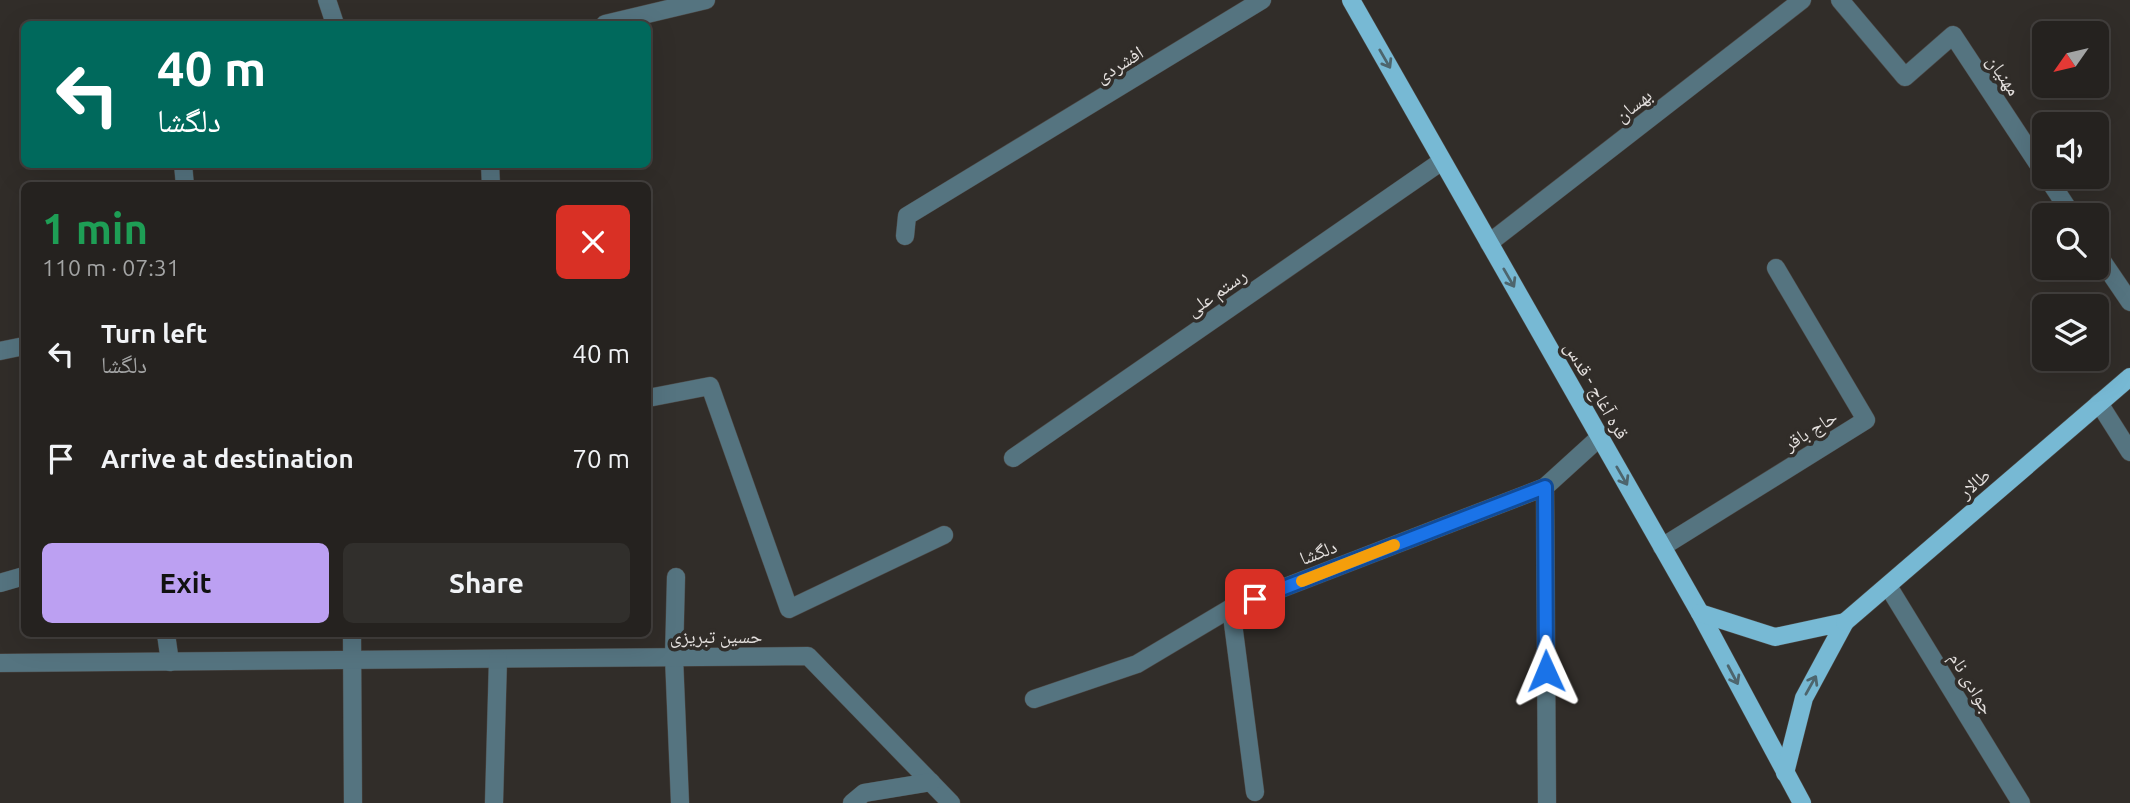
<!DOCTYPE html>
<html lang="en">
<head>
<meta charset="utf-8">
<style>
  :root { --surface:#25221f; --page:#312f2c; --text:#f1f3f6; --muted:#a3a4a4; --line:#423f3d; --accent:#bca0f2 }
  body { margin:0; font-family:Ubuntu,"Noto Naskh Arabic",sans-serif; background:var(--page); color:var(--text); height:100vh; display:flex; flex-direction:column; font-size:26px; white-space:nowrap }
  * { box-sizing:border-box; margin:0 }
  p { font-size:23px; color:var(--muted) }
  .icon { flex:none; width:38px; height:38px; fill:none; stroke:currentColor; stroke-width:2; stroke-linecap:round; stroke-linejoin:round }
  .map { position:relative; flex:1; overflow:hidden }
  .details { position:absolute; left:21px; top:182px; width:630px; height:455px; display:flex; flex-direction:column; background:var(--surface); border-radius:10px; box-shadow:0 7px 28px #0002,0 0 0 2px var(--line) }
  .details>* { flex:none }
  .top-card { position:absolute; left:21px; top:21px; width:630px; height:147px; border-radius:10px; box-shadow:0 7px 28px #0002,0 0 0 2px var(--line); background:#00695c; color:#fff; overflow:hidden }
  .needle { width:46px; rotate:236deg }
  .controls { position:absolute; left:2032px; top:21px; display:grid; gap:14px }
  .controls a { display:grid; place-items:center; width:77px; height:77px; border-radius:10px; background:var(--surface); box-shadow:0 7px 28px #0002,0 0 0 2px var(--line); font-size:35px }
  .pin { position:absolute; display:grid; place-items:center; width:60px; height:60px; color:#fff; margin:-30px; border-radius:14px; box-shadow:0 4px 10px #0006 }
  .me { position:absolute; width:77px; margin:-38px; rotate:359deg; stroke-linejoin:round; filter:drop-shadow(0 0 5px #0008) }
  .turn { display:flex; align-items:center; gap:24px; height:147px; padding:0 21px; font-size:32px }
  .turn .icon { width:91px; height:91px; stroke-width:2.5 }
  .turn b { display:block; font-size:49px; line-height:60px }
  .round { display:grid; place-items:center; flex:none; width:74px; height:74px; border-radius:10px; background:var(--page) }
  .summary { display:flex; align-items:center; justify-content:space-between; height:119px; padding:0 21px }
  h1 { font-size:42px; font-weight:600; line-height:52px; color:#1e9e55 }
  .action { display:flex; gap:14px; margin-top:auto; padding:14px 21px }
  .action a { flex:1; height:80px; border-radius:10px; background:var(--accent); color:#111; font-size:28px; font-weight:600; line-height:80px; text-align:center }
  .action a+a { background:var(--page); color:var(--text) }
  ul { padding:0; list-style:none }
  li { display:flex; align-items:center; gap:21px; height:105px; padding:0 21px }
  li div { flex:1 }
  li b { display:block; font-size:26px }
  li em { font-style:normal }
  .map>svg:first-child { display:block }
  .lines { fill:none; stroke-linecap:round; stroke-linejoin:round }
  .minor-casing { stroke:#4d4946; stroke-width:19 }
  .major-casing { stroke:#4d4946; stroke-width:19 }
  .minor { stroke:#557480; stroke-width:18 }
  .major { stroke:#77b9d4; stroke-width:18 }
  .oneway { stroke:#4d656d }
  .route-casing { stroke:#114b97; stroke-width:18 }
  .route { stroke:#1a73e8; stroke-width:12 }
  .slow { stroke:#f59e0b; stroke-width:12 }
  .labels { text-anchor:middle; stroke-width:7; stroke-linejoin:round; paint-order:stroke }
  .street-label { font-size:19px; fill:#e3dfdd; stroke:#312d29 }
</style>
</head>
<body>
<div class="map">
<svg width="2130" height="803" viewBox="0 0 2130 803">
  <rect width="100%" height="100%" fill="#312d29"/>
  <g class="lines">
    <defs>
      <g id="minor">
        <path d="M327,0l8,24"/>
        <path d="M1840,0l65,77 48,-42 91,138"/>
        <path d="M605,24l101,-24"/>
        <path d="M183,164l2,22"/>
        <path d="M490,164l1,22"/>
        <path d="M2047,177l25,38"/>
        <path d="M905,236l2,-20 355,-216"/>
        <path d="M1489,243l313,-243"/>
        <path d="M2096,252l34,50"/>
        <path d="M0,351l24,-5"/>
        <path d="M648,398l62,-12 79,223 155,-74"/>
        <path d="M2099,403l31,49"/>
        <path d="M1013,458l429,-297"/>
        <path d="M1662,547l204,-127 -90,-152"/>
        <path d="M676,577l-2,80 6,146"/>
        <path d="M0,583l24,-7"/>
        <path d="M1888,586l133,217"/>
        <path d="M1231,608l24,184"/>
        <path d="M166,634l4,28"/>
        <path d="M352,634l1,169"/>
        <path d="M0,663l808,-7 143,147"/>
        <path d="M1034,699l103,-35 94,-56 314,-121"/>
        <path d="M494,803l4,-144"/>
        <path d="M852,803l12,-10 67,-11"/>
        <path d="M1547,803l-2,-316 55,-50"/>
      </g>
      <g id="major">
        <path d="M1351,0l349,613 102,190"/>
        <path d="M1700,613l75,24 70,-15 -41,76 -19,75"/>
        <path d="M1845,622l285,-245"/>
      </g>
    </defs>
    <use href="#minor" class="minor-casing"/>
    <use href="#major" class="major-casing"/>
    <use href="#minor" class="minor"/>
    <use href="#major" class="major"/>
  </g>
  <defs><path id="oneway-shaft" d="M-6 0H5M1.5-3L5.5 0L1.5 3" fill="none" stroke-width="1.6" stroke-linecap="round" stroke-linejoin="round" transform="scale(1.75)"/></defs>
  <g class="oneway">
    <use href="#oneway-shaft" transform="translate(1385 59) rotate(60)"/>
    <use href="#oneway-shaft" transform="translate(1509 278) rotate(60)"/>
    <use href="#oneway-shaft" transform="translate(1622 476) rotate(60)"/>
    <use href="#oneway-shaft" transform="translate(1733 675) rotate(62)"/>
    <use href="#oneway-shaft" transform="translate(1811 685) rotate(-61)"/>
  </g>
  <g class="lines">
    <defs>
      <path id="route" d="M1255,599l290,-112 1,184"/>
    </defs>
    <use href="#route" class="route-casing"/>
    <use href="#route" class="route"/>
    <path class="slow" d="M1302,581l92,-36"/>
  </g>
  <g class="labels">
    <g class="street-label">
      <text transform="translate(1119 64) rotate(-32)" y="7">افشردی</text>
      <text transform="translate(2004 75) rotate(56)" y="7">مهنیان</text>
      <text transform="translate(1633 105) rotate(-38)" y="7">بهسان</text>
      <text transform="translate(1216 292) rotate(-35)" y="7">رستم علی</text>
      <text transform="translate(1597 390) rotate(60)" y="7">قره آغاج - قدس</text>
      <text transform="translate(1810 430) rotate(-32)" y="7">حاج باقر</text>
      <text transform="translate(1974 483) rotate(-41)" y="7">طالار</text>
      <text transform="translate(1318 552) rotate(-21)" y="7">دلگشا</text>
      <text x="716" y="643">حسین تبریزی</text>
      <text transform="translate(1972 683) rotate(59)" y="7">جوادی نام</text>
    </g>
  </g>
</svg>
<div class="controls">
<a><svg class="needle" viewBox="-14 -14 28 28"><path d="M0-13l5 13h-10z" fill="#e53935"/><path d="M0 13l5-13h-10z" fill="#a3a4a4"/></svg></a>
<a><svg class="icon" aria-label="sound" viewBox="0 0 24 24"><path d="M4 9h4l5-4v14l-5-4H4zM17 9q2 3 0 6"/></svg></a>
<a><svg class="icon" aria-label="search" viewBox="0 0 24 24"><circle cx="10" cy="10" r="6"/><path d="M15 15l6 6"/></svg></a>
<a><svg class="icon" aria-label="layers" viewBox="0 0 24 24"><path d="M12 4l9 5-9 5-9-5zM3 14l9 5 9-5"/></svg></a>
</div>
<div class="pin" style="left:1255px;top:599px;background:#d93025"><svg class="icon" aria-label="arrive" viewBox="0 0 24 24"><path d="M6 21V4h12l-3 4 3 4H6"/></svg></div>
<svg class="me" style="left:1546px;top:671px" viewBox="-20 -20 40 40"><path d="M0-17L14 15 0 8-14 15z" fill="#1a73e8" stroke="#fff" stroke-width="4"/></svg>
<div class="top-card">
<div class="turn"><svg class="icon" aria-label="left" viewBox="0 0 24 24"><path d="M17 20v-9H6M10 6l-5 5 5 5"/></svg><div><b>40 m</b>دلگشا</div></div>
</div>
<section class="details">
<div class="summary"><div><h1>1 min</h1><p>110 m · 07:31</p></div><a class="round" style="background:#d93025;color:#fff"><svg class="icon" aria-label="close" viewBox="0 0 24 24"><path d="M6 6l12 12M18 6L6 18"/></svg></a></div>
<ul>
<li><svg class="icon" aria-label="left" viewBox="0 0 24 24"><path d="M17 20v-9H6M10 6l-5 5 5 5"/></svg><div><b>Turn left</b><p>دلگشا</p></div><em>40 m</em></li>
<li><svg class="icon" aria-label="arrive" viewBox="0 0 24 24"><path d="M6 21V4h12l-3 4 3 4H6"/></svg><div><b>Arrive at destination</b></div><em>70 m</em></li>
</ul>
<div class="action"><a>Exit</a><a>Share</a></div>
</section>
</div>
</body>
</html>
